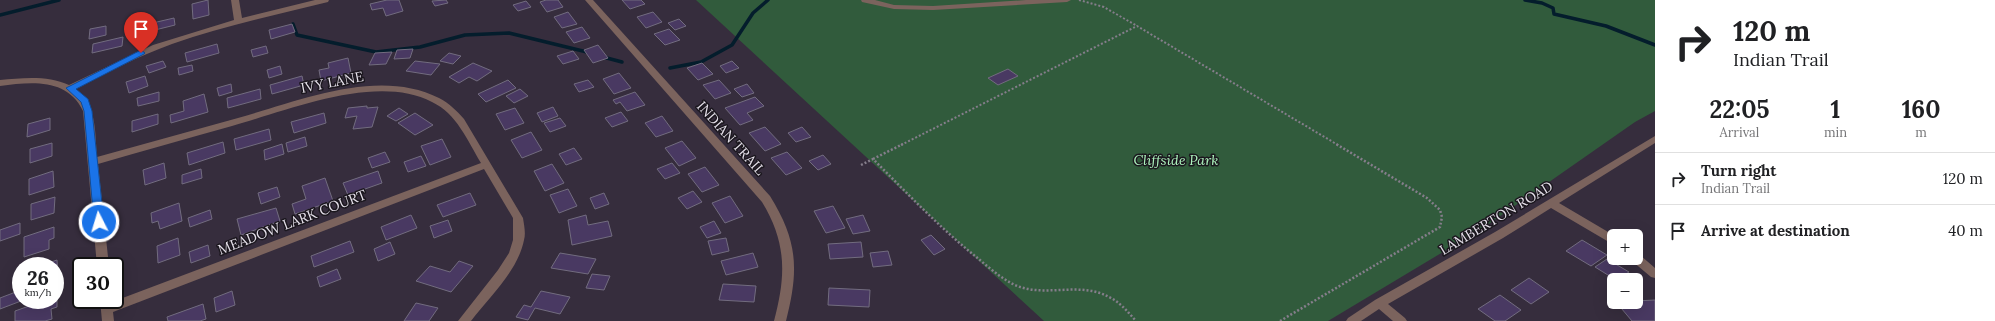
<!DOCTYPE html>
<html lang="en">
<head>
<meta charset="utf-8">
<style>
  :root { --surface:#fff; --page:#f2f2f2; --text:#202124; --muted:#757577; --line:#e0e0e0 }
  body { margin:0; font-family:Lora,serif; background:var(--page); color:var(--text); height:100vh; display:flex; flex-direction:column; font-size:15px; white-space:nowrap }
  * { box-sizing:border-box; margin:0 }
  p { font-size:13px; color:var(--muted) }
  .icon { flex:none; width:22px; height:22px; fill:none; stroke:currentColor; stroke-width:2; stroke-linecap:round; stroke-linejoin:round }
  .map { position:relative; flex:1; overflow:hidden }
  .side { display:flex; flex-direction:column; background:var(--surface); width:340px }
  .side>* { flex:none }
  .hud { background:#fff; color:var(--text); overflow:hidden }
  .controls { position:absolute; left:1607px; top:229px; display:grid; gap:8px }
  .controls a { display:grid; place-items:center; width:36px; height:36px; border-radius:6px; background:var(--surface); box-shadow:0 4px 16px #0002; font-size:20px }
  .speed { position:absolute; left:12px; top:257px; display:flex; gap:8px; font-size:20px; font-weight:700; text-align:center }
  .speed>* { display:grid; place-content:center; width:52px; height:52px; border-radius:50%; background:var(--surface); box-shadow:0 4px 16px #0002; line-height:1 }
  .speed small { font-size:10px; font-weight:400 }
  .speed .limit { border:2px solid #111; border-radius:6px; background:#fff; color:#111 }
  .pin { position:absolute; display:grid; place-items:center; width:34px; height:34px; color:#fff; margin:-41px -17px; border-radius:50% 50% 50% 0; rotate:-45deg; box-shadow:0 0 4px #0007 }
  .pin .icon { rotate:45deg }
  .me { position:absolute; width:44px; margin:-22px; rotate:355deg; stroke-linejoin:round; filter:drop-shadow(0 0 3px #0008) }
  .turn { display:flex; align-items:center; gap:14px; height:84px; padding:0 12px; font-size:18px }
  .turn .icon { width:52px; height:52px; stroke-width:2.5 }
  .turn b { display:block; font-size:28px; line-height:34px }
  .eta { display:flex; justify-content:space-evenly; align-items:center; height:68px; text-align:center }
  .eta b { font-size:24px; font-weight:700; line-height:28px }
  ul { padding:0; list-style:none }
  li { display:flex; align-items:center; gap:12px; height:52px; padding:0 12px; border-top:1px solid var(--line) }
  li div { flex:1 }
  li b { display:block; font-size:15px }
  li em { font-style:normal }
  main { display:flex; flex:1; min-height:0 }
  .map>svg:first-child { display:block }
  .green { fill:#315b3c }
  .lines { fill:none; stroke-linecap:round; stroke-linejoin:round }
  .stream { stroke:#041d2c; stroke-width:3.5 }
  .building { fill:#493962; stroke:#726c7f }
  .path-far1 { stroke:#857e8b; stroke-width:2; stroke-dasharray:2 2; stroke-linecap:butt }
  .path { stroke:#857e8b; stroke-width:2.5; stroke-dasharray:2 2; stroke-linecap:butt }
  .street { fill:#7b635d; fill-rule:evenodd }
  .route { fill:#1a73e8; stroke:#114b97 }
  .labels { text-anchor:middle; stroke-width:3; stroke-linejoin:round; paint-order:stroke }
  .street-label { font-size:14px; fill:#e6e1eb; stroke:#1b171e }
  .park-label { font-size:14px; font-style:italic; fill:#adf3bd; stroke:#1b171e }
</style>
</head>
<body>
<main>
<div class="map">
<svg width="1655" height="321" viewBox="0 0 1655 321">
  <rect width="100%" height="100%" fill="#362d3d"/>
  <path class="green" d="M696,0h959v111l-20,11 -152,106 -155,93h-284z"/>
  <g class="lines">
    <g class="stream">
      <path d="M1525,0l17,3 11,5 1,6 52,12 49,19"/>
      <path d="M0,15l59,-15"/>
      <path d="M293,24l4,11 79,17 44,-5 45,-12 44,-2 82,20"/>
      <path d="M603,57l19,5"/>
      <path d="M670,68l31,-6 31,-17 21,-32 15,-13"/>
    </g>
  </g>
  <g class="building">
    <path d="M208,0l1,15 -16,4 -1,-15z"/>
    <path d="M387,0h12l4,11 -17,5 -3,-8 -11,2 -2,-6z"/>
    <path d="M446,0l2,3 -13,3 -3,-5z"/>
    <path d="M546,0h12l5,7 -16,5 -7,-10z"/>
    <path d="M622,0h19l4,4 -15,5z"/>
    <path d="M526,1l5,6 -13,4 -5,-6z"/>
    <path d="M568,12l9,12 -15,4 -8,-11z"/>
    <path d="M653,12l9,10 -16,6 -9,-11z"/>
    <path d="M150,15v5l-14,4 -1,-6z"/>
    <path d="M174,18l1,7 -32,8 1,-8z"/>
    <path d="M679,19l7,7 -11,4 -7,-7z"/>
    <path d="M292,24l3,8 -24,7 -2,-9z"/>
    <path d="M106,26v9l-17,4 1,-10z"/>
    <path d="M582,27l8,11 -16,5 -8,-11z"/>
    <path d="M669,29l11,11 -15,5 -11,-11z"/>
    <path d="M123,37l-1,9 -30,7 1,-9z"/>
    <path d="M217,44l2,9 -32,9 -2,-9z"/>
    <path d="M598,45l10,13 -15,5 -9,-13z"/>
    <path d="M266,46l2,7 -15,4 -2,-7z"/>
    <path d="M413,49l-3,9 -16,1 3,-9z"/>
    <path d="M573,51l6,8 -16,5 -6,-8z"/>
    <path d="M392,52l-6,12 -17,1 6,-12z"/>
    <path d="M449,53l12,3 -8,8 -13,-3z"/>
    <path d="M348,58l3,15 -30,8 -2,-11 10,-2 -1,-5z"/>
    <path d="M163,61l3,6 -17,6 -3,-7z"/>
    <path d="M415,61l25,3 -9,11 -25,-4z"/>
    <path d="M732,61l7,7 -13,5 -6,-7z"/>
    <path d="M473,63l19,8 -15,10 -8,-4 -10,6 -10,-6z"/>
    <path d="M702,63l11,11 -15,6 -11,-12z"/>
    <path d="M192,65l1,6 -14,4 -1,-7z"/>
    <path d="M280,66l2,8 -13,4 -2,-8z"/>
    <path d="M1008,69l10,7 -20,9 -10,-7z"/>
    <path d="M619,73l12,15 -17,6 -11,-15z"/>
    <path d="M145,76l3,10 -19,7 -3,-11z"/>
    <path d="M302,76l2,9 -32,9 -2,-9z"/>
    <path d="M508,80l8,8 -30,14 -8,-8z"/>
    <path d="M588,80l6,7 -15,5 -5,-8z"/>
    <path d="M719,80l12,13 -16,6 -12,-14z"/>
    <path d="M231,84l1,8 -13,4 -2,-8z"/>
    <path d="M747,84l7,9 -12,4 -8,-8z"/>
    <path d="M260,89l1,10 -33,9 -1,-10z"/>
    <path d="M520,89l8,7 -14,7 -8,-7z"/>
    <path d="M159,92v9l-21,5 -1,-8z"/>
    <path d="M635,92l10,13 -18,6 -7,-9 -4,2 -3,-4z"/>
    <path d="M204,94l4,18 -37,11 -1,-8 14,-4 -1,-10z"/>
    <path d="M755,97l9,9 -17,7 6,7 -13,5 -15,-17z"/>
    <path d="M367,106v2l11,-1 -6,20 -19,2 4,-13 -12,2 3,-10z"/>
    <path d="M553,107l5,9 -16,6 -5,-9z"/>
    <path d="M399,108l9,6 -12,7 -9,-5z"/>
    <path d="M515,108l9,15 -19,7 -9,-16z"/>
    <path d="M621,112l7,9 -16,6 -7,-9z"/>
    <path d="M324,113l2,10 -32,10 -3,-11z"/>
    <path d="M415,113l18,12 -18,10 -17,-12z"/>
    <path d="M158,114v10l-26,8v-11z"/>
    <path d="M662,116l11,15 -17,6 -11,-14z"/>
    <path d="M50,118v12l-23,7 1,-13z"/>
    <path d="M560,118l6,8 -16,6 -6,-9z"/>
    <path d="M765,127l16,17 -16,7 -16,-18z"/>
    <path d="M802,127l9,10 -15,5 -8,-9z"/>
    <path d="M269,129l2,11 -35,10 -2,-11z"/>
    <path d="M531,132l11,18 -20,8 -11,-18z"/>
    <path d="M305,137l2,9 -19,6 -2,-9z"/>
    <path d="M442,139l9,18 -21,8 -9,-19z"/>
    <path d="M682,141l14,17 -17,8 -14,-18z"/>
    <path d="M223,142l2,11 -36,12 -2,-12z"/>
    <path d="M52,143v13l-22,7v-14z"/>
    <path d="M282,144l2,10 -19,6 -1,-10z"/>
    <path d="M574,148l8,11 -16,6 -7,-11z"/>
    <path d="M385,152l5,10 -18,6 -4,-10z"/>
    <path d="M787,152l15,16 -16,7 -15,-17z"/>
    <path d="M823,155l8,9 -13,6 -9,-9z"/>
    <path d="M421,156l5,10 -18,6 -4,-10z"/>
    <path d="M164,163l2,15 -21,7 -2,-15z"/>
    <path d="M672,163l8,10 -15,6 -8,-10z"/>
    <path d="M552,164l12,19 -19,8 -11,-20z"/>
    <path d="M705,167l14,18 -17,7 -14,-18z"/>
    <path d="M201,169l1,9 -20,6v-9z"/>
    <path d="M53,171l1,16 -25,8v-16z"/>
    <path d="M378,171l4,12 -34,12 -5,-12z"/>
    <path d="M325,178l8,23 -38,13 -3,-10 14,-5 -4,-13z"/>
    <path d="M277,187l3,10 -19,7 -3,-11z"/>
    <path d="M568,189l9,17 -18,7 -9,-18z"/>
    <path d="M693,191l9,11 -15,7 -9,-11z"/>
    <path d="M470,193l6,12 -33,12 -6,-12z"/>
    <path d="M604,193l5,11 -14,5 -5,-11z"/>
    <path d="M730,196l13,20 -18,7 -13,-20z"/>
    <path d="M55,197l-1,16 -23,7v-16z"/>
    <path d="M179,203l3,18 -22,8 -2,-8 -6,2 -1,-10z"/>
    <path d="M833,206l12,22 -19,5 -12,-22z"/>
    <path d="M276,208l4,13 -39,14 -4,-16z"/>
    <path d="M210,210l2,9 -22,8 -2,-9z"/>
    <path d="M411,215l6,13 -31,12 -5,-13z"/>
    <path d="M586,215l2,10 20,-4 4,15 -40,9 -4,-25z"/>
    <path d="M863,215l7,16 -17,3 -7,-15z"/>
    <path d="M448,220l4,11 -18,7 -4,-12z"/>
    <path d="M714,221l7,12 -14,5 -7,-11z"/>
    <path d="M20,223v11l-20,7v-11z"/>
    <path d="M54,227v11l-5,2v9l-25,8v-20z"/>
    <path d="M931,235l14,14 -11,6 -13,-15z"/>
    <path d="M178,238l2,17 -22,8 -1,-17z"/>
    <path d="M726,238l3,13 -17,4 -4,-14z"/>
    <path d="M1582,240l25,15 -16,11 -25,-15z"/>
    <path d="M350,241l4,11 -40,15 -3,-11z"/>
    <path d="M390,242l5,12 -17,7 -4,-12z"/>
    <path d="M861,242l2,15 -33,2 -2,-15z"/>
    <path d="M208,245l2,11 -19,7 -2,-11z"/>
    <path d="M888,251l4,14 -19,2 -3,-14z"/>
    <path d="M560,253l36,6 -8,15 -37,-6z"/>
    <path d="M753,253l5,14 -32,8 -5,-14z"/>
    <path d="M1607,259l22,13 -13,8 -21,-13z"/>
    <path d="M57,260l1,18 -3,1v-13h-16z"/>
    <path d="M459,261l14,5 -22,26 -35,-11 14,-15 20,6z"/>
    <path d="M337,269l4,10 -21,8 -3,-10z"/>
    <path d="M592,274l18,2 -6,14 -18,-2z"/>
    <path d="M1529,278l20,14 -18,12 -20,-14z"/>
    <path d="M723,284l33,2 -2,16 -35,-2z"/>
    <path d="M829,288l41,2 -1,17 -41,-2z"/>
    <path d="M21,290v11l-21,8v-11z"/>
    <path d="M232,291l3,14 -19,7 -2,-14z"/>
    <path d="M541,291l29,6 -10,17 -25,-6 -7,12 -12,-3 8,-12 7,2z"/>
    <path d="M1500,295l21,15 -16,11h-10l-17,-12z"/>
    <path d="M57,296v11l-6,2 1,10 -7,2h-30v-10l31,-11h9v-3z"/>
    <path d="M1655,300v21h-23l-16,-19z"/>
    <path d="M416,303l22,5 -9,13h-25z"/>
    <path d="M203,304l3,15 -6,2h-32l-1,-4z"/>
  </g>
  <g class="lines">
    <g class="path-far1">
      <path d="M1079,0l25,7 33,19"/>
      <path d="M901,145l236,-119 201,119"/>
    </g>
    <g class="path">
      <path d="M873,159l30,-15"/>
      <path d="M861,165l12,-6c33,33 65,67 102,97 11,9 23,20 36,27 31,17 67,-3 98,14 11,5 19,15 27,24"/>
      <path d="M1280,321l160,-94 2,-10 -2,-7 -13,-12 -91,-54"/>
    </g>
    <g class="street">
      <path d="M231,0h8l3,18 73,-18h14l-1,2c-53,13 -105,24 -156,42 -33,12 -65,28 -96,45 21,16 19,44 21,68 47,-13 94,-26 141,-39 61,-17 140,-51 201,-20 10,5 18,13 25,21l59,99c1,7 3,15 1,22 -6,31 -35,57 -53,81h-13l40,-51 11,-17 4,-13v-22l-29,-49 -371,143 1,9h-12l-2,-21h12v2l369,-139c-14,-23 -24,-49 -49,-61 -55,-29 -143,8 -200,24 -44,12 -89,25 -134,38l11,102h-12l-14,-155c-16,-33 -51,-29 -83,-25v-6c22,-2 48,-5 69,5l84,-40 81,-25z"/>
      <path d="M585,0h8l177,196c28,45 29,74 16,125h-12c12,-45 13,-78 -12,-119z"/>
      <path d="M861,0h14l19,5 39,1 93,-6h45l-4,2 -134,8 -39,-1 -32,-7z"/>
      <path d="M1655,136v7l-96,60 56,33 -1,9 -63,-37 -48,30 -115,66 17,14 2,3h-14l-14,-12 -18,12h-15l2,-3 27,-18 120,-68z"/>
      <path d="M1636,254l4,1 15,13v10l-4,-1 -19,-16 -2,-3h6z"/>
    </g>
  </g>
  <path class="route" d="M141,50l4,3 -1,1 -68,35 12,10 4,12 12,111 -5,3 -5,-3 -10,-111 -3,-9 -15,-14z"/>
  <g class="labels">
    <g class="street-label">
      <text transform="translate(332 82) rotate(-11)" y="5">IVY LANE</text>
      <text transform="translate(731 138) rotate(48)" y="5">INDIAN TRAIL</text>
      <text transform="translate(1496 218) rotate(-31)" y="5">LAMBERTON ROAD</text>
      <text transform="translate(292 222) rotate(-21)" y="5">MEADOW LARK COURT</text>
    </g>
    <g class="park-label">
      <text x="1176" y="165">Cliffside Park</text>
    </g>
  </g>
</svg>
<div class="controls">
<a>+</a>
<a>−</a>
</div>
<div class="speed"><div>26<small>km/h</small></div><div class="limit">30</div></div>
<div class="pin" style="left:141px;top:53px;background:#d93025"><svg class="icon" aria-label="arrive" viewBox="0 0 24 24"><path d="M6 21V4h12l-3 4 3 4H6"/></svg></div>
<svg class="me" style="left:99px;top:222px" viewBox="-20 -20 40 40"><circle r="17" fill="#1a73e8" stroke="#fff" stroke-width="3"/><path d="M0-11L8 9 0 5-8 9z" fill="#fff"/></svg>
</div>
<section class="side">
<div class="hud">
<div class="turn"><svg class="icon" aria-label="right" viewBox="0 0 24 24"><path d="M7 20v-9h11M14 6l5 5-5 5"/></svg><div><b>120 m</b>Indian Trail</div></div>
</div>
<div class="eta">
<div><b>22:05</b><p>Arrival</p></div>
<div><b>1</b><p>min</p></div>
<div><b>160</b><p>m</p></div>
</div>
<ul>
<li><svg class="icon" aria-label="right" viewBox="0 0 24 24"><path d="M7 20v-9h11M14 6l5 5-5 5"/></svg><div><b>Turn right</b><p>Indian Trail</p></div><em>120 m</em></li>
<li><svg class="icon" aria-label="arrive" viewBox="0 0 24 24"><path d="M6 21V4h12l-3 4 3 4H6"/></svg><div><b>Arrive at destination</b></div><em>40 m</em></li>
</ul>
</section>
</main>
</body>
</html>
